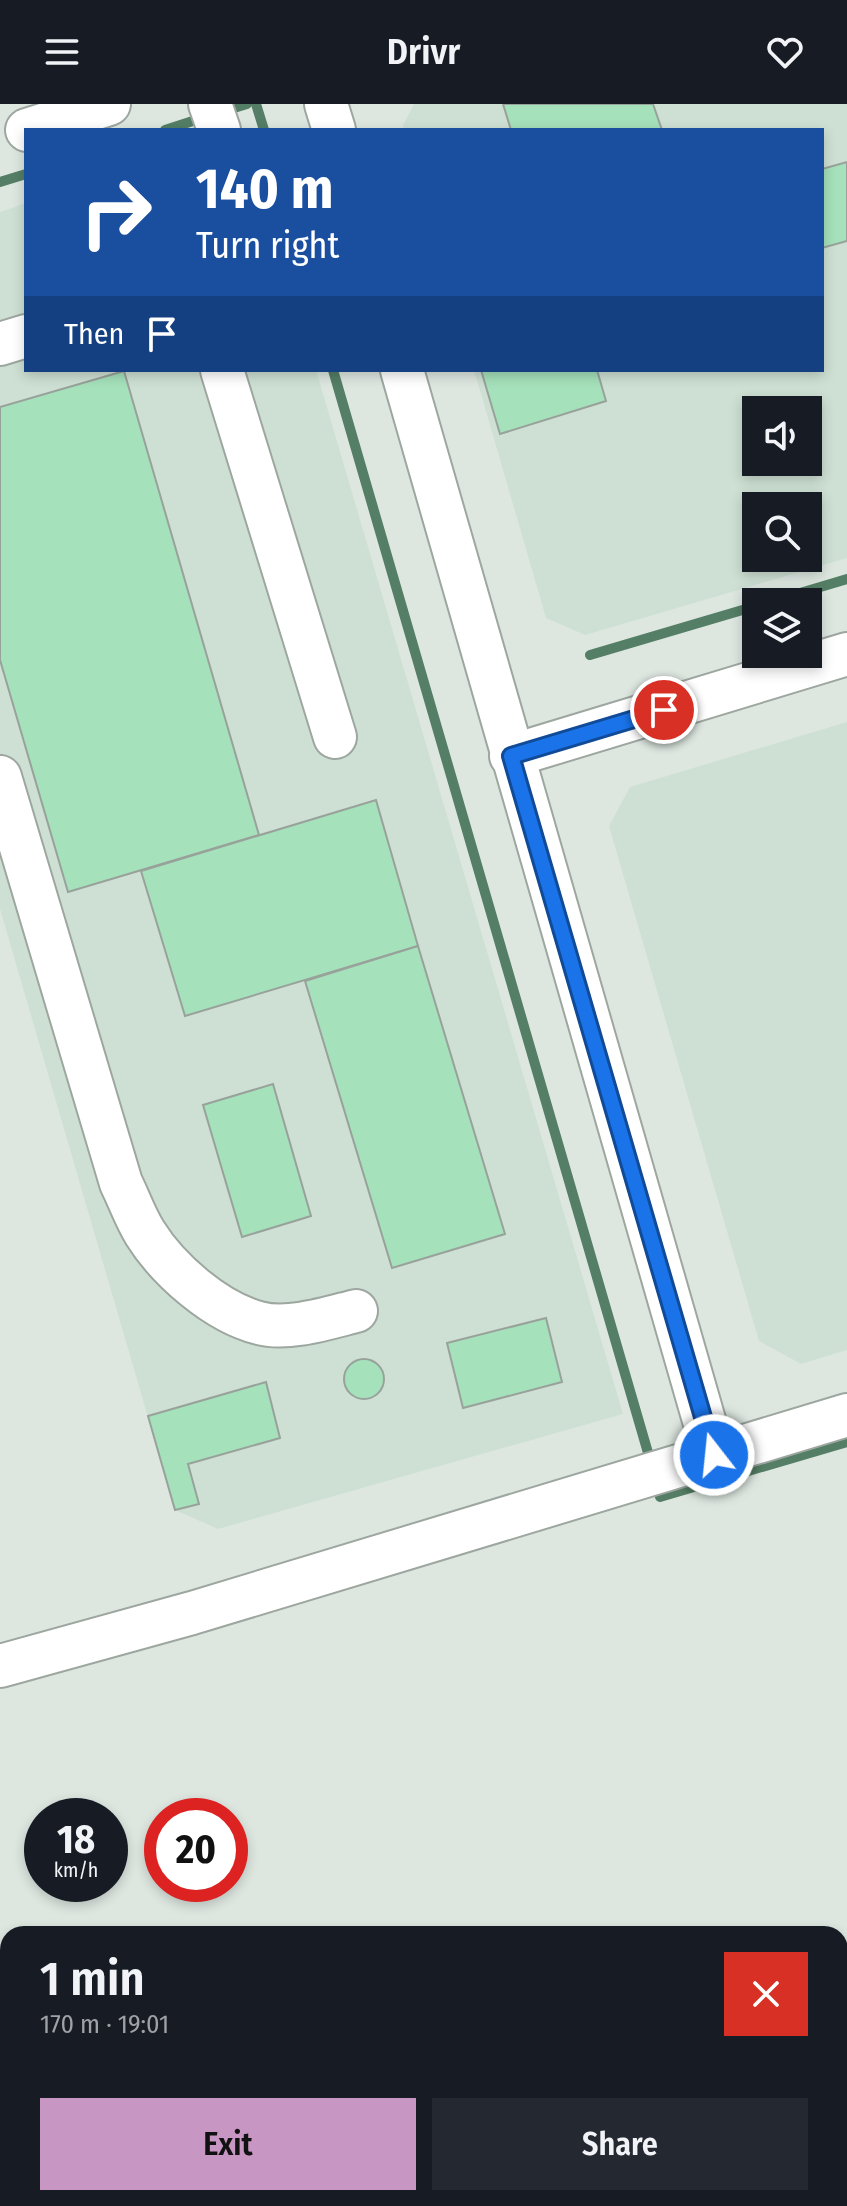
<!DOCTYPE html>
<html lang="en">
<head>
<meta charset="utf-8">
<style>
  :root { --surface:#171b24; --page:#242831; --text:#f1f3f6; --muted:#9ea1a6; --accent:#c896c2 }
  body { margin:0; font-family:"Fira Sans Condensed",sans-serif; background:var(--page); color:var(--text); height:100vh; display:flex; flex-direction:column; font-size:30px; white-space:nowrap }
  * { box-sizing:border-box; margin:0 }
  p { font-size:26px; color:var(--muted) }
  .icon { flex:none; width:44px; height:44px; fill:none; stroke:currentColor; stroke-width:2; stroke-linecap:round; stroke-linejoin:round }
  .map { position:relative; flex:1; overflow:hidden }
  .details { position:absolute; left:0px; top:1822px; width:848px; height:280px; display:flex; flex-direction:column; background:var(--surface); border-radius:24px 24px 0 0; box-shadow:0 4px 12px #0003 }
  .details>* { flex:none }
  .guide { position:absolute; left:24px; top:24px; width:800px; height:244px; border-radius:0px; box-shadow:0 4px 12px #0003; background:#1a4fa0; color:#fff; overflow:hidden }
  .fabs { position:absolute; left:742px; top:292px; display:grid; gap:16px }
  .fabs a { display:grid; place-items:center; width:80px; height:80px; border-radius:0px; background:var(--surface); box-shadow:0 4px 12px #0003; font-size:40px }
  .speed { position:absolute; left:24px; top:1694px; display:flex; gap:16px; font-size:40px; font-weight:700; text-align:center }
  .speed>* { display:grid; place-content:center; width:104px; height:104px; border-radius:50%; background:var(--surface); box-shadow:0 4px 12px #0003; line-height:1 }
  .speed small { font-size:20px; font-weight:400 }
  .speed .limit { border:12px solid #d22; background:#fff; color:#111 }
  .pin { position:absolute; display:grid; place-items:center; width:68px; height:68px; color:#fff; margin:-34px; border:4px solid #fff; border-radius:50%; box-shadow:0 2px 8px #0007 }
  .me { position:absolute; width:88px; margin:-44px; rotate:344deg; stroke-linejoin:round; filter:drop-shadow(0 0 6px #0008) }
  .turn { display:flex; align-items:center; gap:28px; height:168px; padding:0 40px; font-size:36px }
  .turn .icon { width:104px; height:104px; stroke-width:2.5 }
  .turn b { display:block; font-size:56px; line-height:68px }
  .then { display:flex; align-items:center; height:76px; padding:0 40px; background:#0003; gap:16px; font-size:30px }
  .round { display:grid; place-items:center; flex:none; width:84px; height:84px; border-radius:0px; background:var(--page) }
  .overview { display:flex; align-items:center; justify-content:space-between; height:136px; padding:0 40px }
  h1 { font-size:48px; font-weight:600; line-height:60px }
  .action { display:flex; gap:16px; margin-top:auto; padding:16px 40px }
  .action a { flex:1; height:92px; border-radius:0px; background:var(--accent); color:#111; font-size:32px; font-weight:600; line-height:92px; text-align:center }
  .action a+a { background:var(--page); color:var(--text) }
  header { display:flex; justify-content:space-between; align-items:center; height:104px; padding:0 40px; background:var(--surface); font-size:36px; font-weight:600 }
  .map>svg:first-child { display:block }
  .built { fill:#cee0d4; fill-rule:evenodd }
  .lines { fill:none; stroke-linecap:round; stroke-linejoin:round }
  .stream { stroke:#547e65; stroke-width:10 }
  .building { fill:#a5e1bb; stroke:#98a29b; stroke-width:2 }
  .minor-casing { stroke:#9da7a0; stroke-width:46 }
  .minor { stroke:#fff; stroke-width:42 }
  .route-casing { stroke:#114b97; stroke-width:20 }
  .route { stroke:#1a73e8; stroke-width:14 }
</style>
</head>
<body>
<header><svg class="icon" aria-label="menu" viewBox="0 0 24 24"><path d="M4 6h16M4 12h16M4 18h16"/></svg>Drivr<svg class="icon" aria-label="heart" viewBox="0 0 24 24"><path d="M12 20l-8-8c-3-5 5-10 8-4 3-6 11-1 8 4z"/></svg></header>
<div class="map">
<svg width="847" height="2102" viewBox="0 0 847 2102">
  <rect width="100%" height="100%" fill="#dde7e0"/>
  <g class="built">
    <path d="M414,0h433v454l-262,77 -39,-17 -72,-248h348v-240h-418l-1,-5zM756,306h52v52h-52zM756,402h52v52h-52z"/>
    <path d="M26,99v167h290l307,1044 -405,115 -43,-19 -175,-601v-697z"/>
    <path d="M847,618v628l-46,14 -42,-23 -150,-515 21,-39z"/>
  </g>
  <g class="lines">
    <g class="stream">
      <path d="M256,0l8,26"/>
      <path d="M224,7l23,-7"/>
      <path d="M165,26l40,-13"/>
      <path d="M0,78l26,-8"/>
      <path d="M333,266l318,1093"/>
      <path d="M770,498l77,-23"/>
      <path d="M590,551l166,-49"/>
      <path d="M656,1378l4,15 187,-55"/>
    </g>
  </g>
  <g class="building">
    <path d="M503,0h150l9,26h-151z"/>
    <path d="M847,58v79l-25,7v-79z"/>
    <path d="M481,266h116l9,31 -106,33z"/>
    <path d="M124,267l135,464 -191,57 -68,-232v-253z"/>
    <path d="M376,696l42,146 -233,70 -44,-145z"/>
    <path d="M418,842l87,288 -113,34 -87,-287z"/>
    <path d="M273,980l38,132 -69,21 -39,-132z"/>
    <path d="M546,1214l16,64 -99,26 -16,-65z"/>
    <circle cx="364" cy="1275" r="20"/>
    <path d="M266,1278l14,56 -92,26 11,40 -24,6 -27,-94z"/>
  </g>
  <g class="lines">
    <defs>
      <g id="minor">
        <path d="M210,0l9,26"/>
        <path d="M326,0l8,26"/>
        <path d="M27,26l82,-26"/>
        <path d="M0,240l26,-8"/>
        <path d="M222,266l113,367"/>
        <path d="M402,266l312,1085"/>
        <path d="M511,652l336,-102"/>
        <path d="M0,673l121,406c8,16 14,34 24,50 23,37 71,79 114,90 29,8 69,-5 97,-12"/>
        <path d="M0,1562l192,-53 655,-198"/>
      </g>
    </defs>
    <use href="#minor" class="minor-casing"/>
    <use href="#minor" class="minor"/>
  </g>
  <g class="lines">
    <defs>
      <path id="route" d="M664,606l-153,46 203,699"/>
    </defs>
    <use href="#route" class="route-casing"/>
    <use href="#route" class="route"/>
  </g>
</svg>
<div class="fabs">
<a><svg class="icon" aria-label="sound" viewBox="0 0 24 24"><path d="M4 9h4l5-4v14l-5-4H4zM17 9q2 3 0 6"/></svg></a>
<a><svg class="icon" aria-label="search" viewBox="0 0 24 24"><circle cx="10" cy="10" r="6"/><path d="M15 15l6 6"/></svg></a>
<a><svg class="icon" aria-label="layers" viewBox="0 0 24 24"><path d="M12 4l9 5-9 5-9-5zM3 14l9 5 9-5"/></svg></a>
</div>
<div class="speed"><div>18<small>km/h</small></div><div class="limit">20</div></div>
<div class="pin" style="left:664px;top:606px;background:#d93025"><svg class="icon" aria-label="arrive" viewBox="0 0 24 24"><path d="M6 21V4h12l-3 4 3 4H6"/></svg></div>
<svg class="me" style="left:714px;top:1351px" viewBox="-20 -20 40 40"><circle r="17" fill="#1a73e8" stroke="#fff" stroke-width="3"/><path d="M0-11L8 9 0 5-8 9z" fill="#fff"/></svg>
<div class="guide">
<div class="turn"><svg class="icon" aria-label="right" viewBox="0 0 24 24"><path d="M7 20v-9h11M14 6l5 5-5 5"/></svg><div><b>140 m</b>Turn right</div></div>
<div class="then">Then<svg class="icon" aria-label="arrive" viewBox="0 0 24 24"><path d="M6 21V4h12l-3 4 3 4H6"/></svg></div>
</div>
<section class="details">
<div class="overview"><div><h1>1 min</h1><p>170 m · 19:01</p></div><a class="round" style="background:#d93025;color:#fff"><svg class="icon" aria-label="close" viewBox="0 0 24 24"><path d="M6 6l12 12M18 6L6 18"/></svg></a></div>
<div class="action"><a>Exit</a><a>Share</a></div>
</section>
</div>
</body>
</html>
